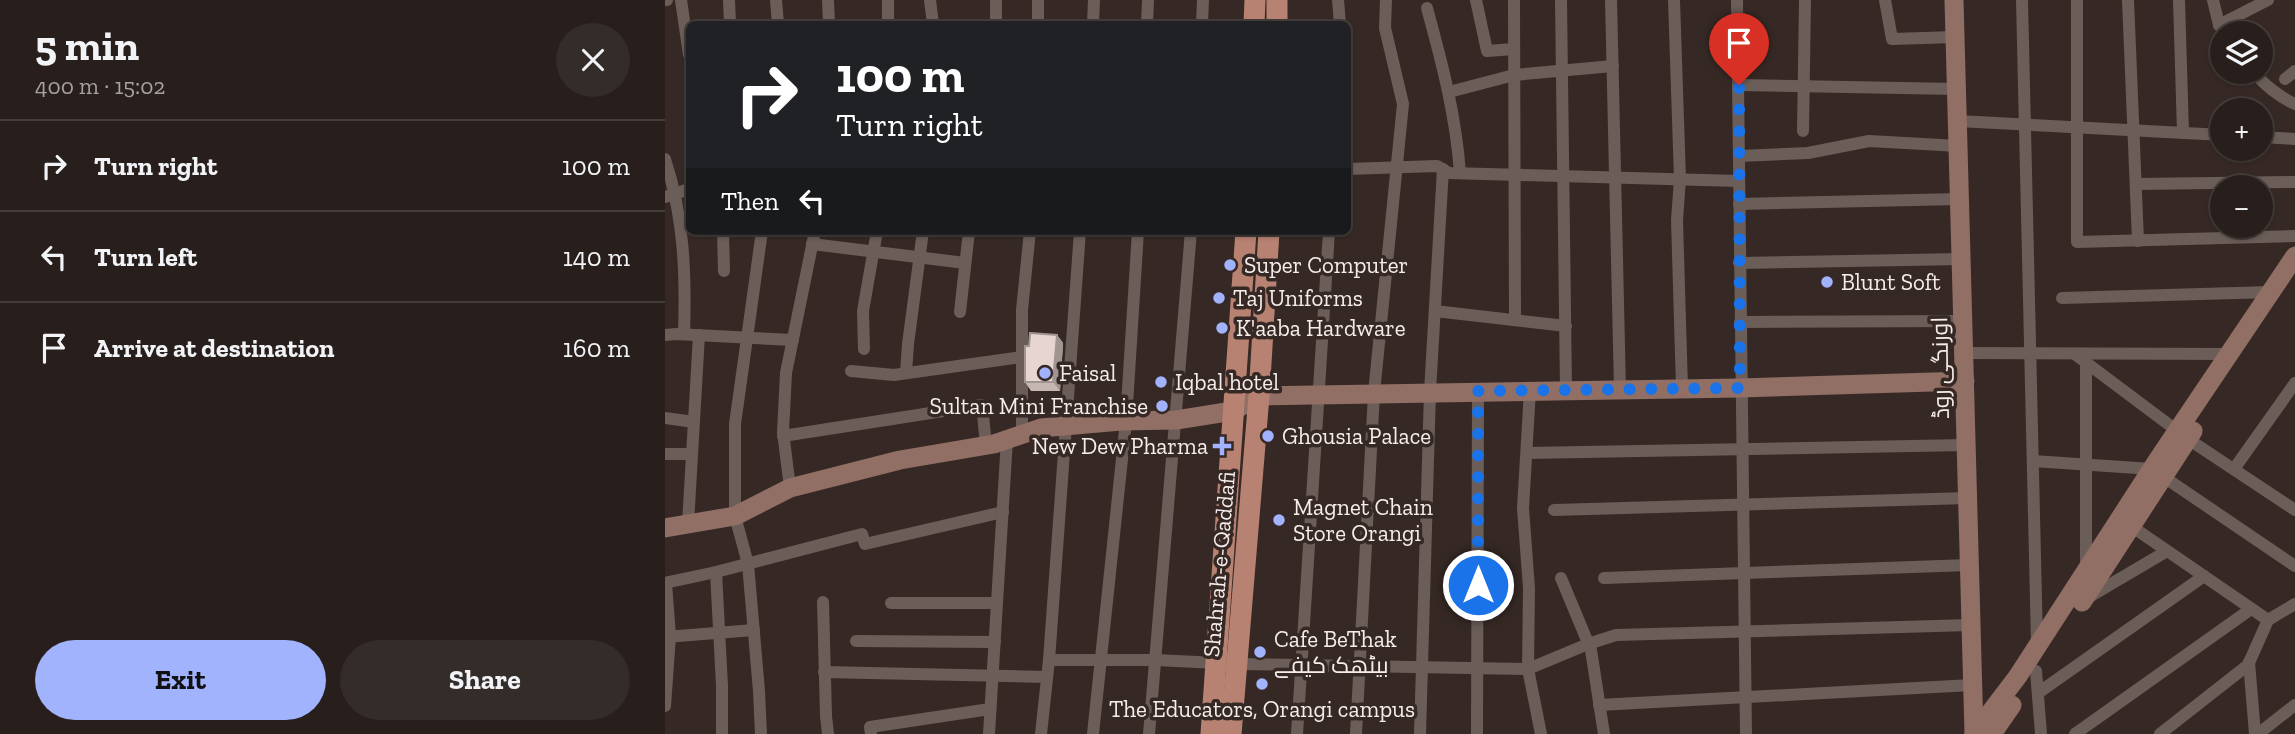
<!DOCTYPE html>
<html lang="en">
<head>
<meta charset="utf-8">
<style>
  :root { --surface:#281f1c; --page:#342c29; --text:#f1f3f6; --muted:#a5a2a3; --line:#443d3b; --accent:#a1b3fd }
  body { margin:0; font-family:"Zilla Slab",Cairo,serif; background:var(--page); color:var(--text); height:100vh; display:flex; flex-direction:column; font-size:26px; white-space:nowrap }
  * { box-sizing:border-box; margin:0 }
  p { font-size:23px; color:var(--muted) }
  .icon { flex:none; width:38px; height:38px; fill:none; stroke:currentColor; stroke-width:2; stroke-linecap:round; stroke-linejoin:round }
  .map { position:relative; flex:1; overflow:hidden }
  .drawer { display:flex; flex-direction:column; background:var(--surface); width:665px }
  .drawer>* { flex:none }
  .guide { position:absolute; left:21px; top:21px; width:665px; height:214px; border-radius:10px; box-shadow:0 2px 5px #0004,0 0 0 2px var(--line); background:#202124; color:#fff; overflow:hidden }
  .fabs { position:absolute; left:1545px; top:21px; display:grid; gap:14px }
  .fabs a { display:grid; place-items:center; width:63px; height:63px; border-radius:50%; background:var(--surface); box-shadow:0 2px 5px #0004,0 0 0 2px var(--line); font-size:35px }
  .pin { position:absolute; display:grid; place-items:center; width:60px; height:60px; color:#fff; margin:-72px -30px; border-radius:50% 50% 50% 0; rotate:-45deg; box-shadow:0 0 7px #0007 }
  .pin .icon { rotate:45deg }
  .me { position:absolute; width:77px; margin:-38px; rotate:0deg; stroke-linejoin:round; filter:drop-shadow(0 0 5px #0008) }
  .turn { display:flex; align-items:center; gap:24px; height:147px; padding:0 35px; font-size:32px }
  .turn .icon { width:91px; height:91px; stroke-width:2.5 }
  .turn b { display:block; font-size:49px; line-height:60px }
  .then { display:flex; align-items:center; height:66px; padding:0 35px; background:#0003; gap:14px; font-size:26px }
  .round { display:grid; place-items:center; flex:none; width:74px; height:74px; border-radius:37px; background:var(--page) }
  .summary { display:flex; align-items:center; justify-content:space-between; height:119px; padding:0 35px }
  h1 { font-size:42px; font-weight:800; line-height:52px }
  .primary-button { display:flex; gap:14px; margin-top:auto; padding:14px 35px }
  .primary-button a { flex:1; height:80px; border-radius:42px; background:var(--accent); color:#111; font-size:28px; font-weight:800; line-height:80px; text-align:center }
  .primary-button a+a { background:var(--page); color:var(--text) }
  ul { padding:0; list-style:none }
  li { display:flex; align-items:center; gap:21px; height:91px; padding:0 35px; border-top:2px solid var(--line) }
  li div { flex:1 }
  li b { display:block; font-size:26px }
  li em { font-style:normal }
  main { display:flex; flex:1; min-height:0 }
  .map>svg:first-child { display:block }
  .lines { fill:none; stroke-linecap:round; stroke-linejoin:round }
  .street { stroke:#6b5d58; stroke-width:12 }
  .secondary { stroke:#916f65; stroke-width:19 }
  .primary { stroke:#b78272; stroke-width:21 }
  .wall { fill:#c6b7b3 }
  .shaded-wall { fill:#a19592 }
  .building { fill:#e6d5d0; stroke:#a19592; stroke-width:2 }
  .route { stroke:#1a73e8; stroke-width:12; stroke-dasharray:0 21.6 }
  .poi-dot { fill:#a1b3fd; stroke:#362925; stroke-width:2.5 }
  .labels { text-anchor:middle; stroke-width:7; stroke-linejoin:round; paint-order:stroke }
  .poi-label { font-size:23px; fill:#f6edea; stroke:#362925; text-anchor:start }
  .street-label { font-size:23px; fill:#f6edea; stroke:#362925 }
</style>
</head>
<body>
<main>
<section class="drawer">
<div class="summary"><div><h1>5 min</h1><p>400 m · 15:02</p></div><a class="round"><svg class="icon" aria-label="close" viewBox="0 0 24 24"><path d="M6 6l12 12M18 6L6 18"/></svg></a></div>
<ul>
<li><svg class="icon" aria-label="right" viewBox="0 0 24 24"><path d="M7 20v-9h11M14 6l5 5-5 5"/></svg><div><b>Turn right</b></div><em>100 m</em></li>
<li><svg class="icon" aria-label="left" viewBox="0 0 24 24"><path d="M17 20v-9H6M10 6l-5 5 5 5"/></svg><div><b>Turn left</b></div><em>140 m</em></li>
<li><svg class="icon" aria-label="arrive" viewBox="0 0 24 24"><path d="M6 21V4h12l-3 4 3 4H6"/></svg><div><b>Arrive at destination</b></div><em>160 m</em></li>
</ul>
<div class="primary-button"><a>Exit</a><a>Share</a></div>
</section>
<div class="map">
<svg width="1630" height="734" viewBox="0 0 1630 734">
  <rect width="100%" height="100%" fill="#362925"/>
  <g class="lines">
    <g class="street">
      <path d="M0,0h2"/>
      <path d="M16,0l8,55"/>
      <path d="M64,0l1,24"/>
      <path d="M111,0l2,24"/>
      <path d="M163,0l1,24"/>
      <path d="M223,0v24"/>
      <path d="M265,0l3,24"/>
      <path d="M673,0l2,24"/>
      <path d="M811,0l11,51 27,-2"/>
      <path d="M849,0l1,320"/>
      <path d="M896,0l5,390"/>
      <path d="M946,0l9,389"/>
      <path d="M1009,0l6,179 -3,41 5,168"/>
      <path d="M1072,0l9,734"/>
      <path d="M1220,0l7,39 63,-2"/>
      <path d="M1357,0l15,643"/>
      <path d="M1412,0v242l218,-6"/>
      <path d="M1463,0l10,241"/>
      <path d="M1514,0l4,133"/>
      <path d="M1548,0l6,25 7,8"/>
      <path d="M762,8c15,55 29,108 33,165"/>
      <path d="M331,24v-24"/>
      <path d="M373,24v-24"/>
      <path d="M428,24l1,-24"/>
      <path d="M482,24l1,-24"/>
      <path d="M537,24l1,-24"/>
      <path d="M1554,25l49,-25"/>
      <path d="M1589,72c9,12 27,26 41,32"/>
      <path d="M1620,79l10,-8"/>
      <path d="M1074,85l218,4"/>
      <path d="M784,92l65,-17 99,-9"/>
      <path d="M1293,121l265,14"/>
      <path d="M1138,131l2,-131"/>
      <path d="M1596,137l34,2"/>
      <path d="M1074,156l69,-3 61,-12 90,5"/>
      <path d="M0,159c19,58 21,115 19,175"/>
      <path d="M682,169l90,-3 12,7 290,8"/>
      <path d="M1471,184l159,-2"/>
      <path d="M0,197l24,-8"/>
      <path d="M1074,204l221,-5"/>
      <path d="M58,231l1,40"/>
      <path d="M147,244l153,19"/>
      <path d="M1074,263l223,-4"/>
      <path d="M1397,298l209,-6"/>
      <path d="M770,311l131,15"/>
      <path d="M295,312l9,-81"/>
      <path d="M1075,322l223,-1"/>
      <path d="M0,335l11,-1 117,6"/>
      <path d="M199,349l-1,-38 14,-80"/>
      <path d="M1299,353l265,1"/>
      <path d="M1411,355l112,84 107,71"/>
      <path d="M1421,362v205"/>
      <path d="M186,371l43,4 128,-18"/>
      <path d="M241,373l2,-29 15,-113"/>
      <path d="M865,390l-7,118 6,80 -1,81 13,65"/>
      <path d="M0,418l29,4"/>
      <path d="M357,434v-124l8,-79"/>
      <path d="M118,436l199,-31 4,40"/>
      <path d="M862,453l439,-8"/>
      <path d="M0,454h27"/>
      <path d="M1368,461l119,8 143,97"/>
      <path d="M1569,469l61,-86"/>
      <path d="M125,488l-7,-56 3,-59 29,-142"/>
      <path d="M889,510l414,-12"/>
      <path d="M23,524l11,-189"/>
      <path d="M1466,526l137,94"/>
      <path d="M51,572l6,114v48"/>
      <path d="M896,578l30,72 13,84"/>
      <path d="M939,578l365,-13"/>
      <path d="M0,583l51,-11 146,-38 3,10 138,-32"/>
      <path d="M1424,597l78,-46"/>
      <path d="M158,602l3,114 2,18"/>
      <path d="M226,603h106"/>
      <path d="M0,637l89,-7"/>
      <path d="M191,641l139,1"/>
      <path d="M384,660h107l81,4 291,5 60,-25 28,-9 355,-10"/>
      <path d="M1584,662l6,72"/>
      <path d="M1371,671l5,63"/>
      <path d="M159,672l223,5"/>
      <path d="M1373,693l166,-117"/>
      <path d="M934,705l373,-20"/>
      <path d="M0,706l5,-70 -4,-53"/>
      <path d="M96,734l-2,-43 -11,-127 -13,-48v-92l27,-193"/>
      <path d="M206,734l-1,-7 120,-18"/>
      <path d="M324,734l18,-295"/>
      <path d="M376,734l8,-74 31,-429"/>
      <path d="M428,734l33,-313 12,-190"/>
      <path d="M484,734l42,-503"/>
      <path d="M632,734l32,-503"/>
      <path d="M691,734l18,-341 29,-289 -18,-76 1,-28"/>
      <path d="M755,734l10,-342 13,-223"/>
      <path d="M812,734l1,-343"/>
      <path d="M1410,734l176,-125"/>
      <path d="M1495,734l88,-69 20,-45 27,-16"/>
      <path d="M1593,734l37,-29"/>
    </g>
    <g class="secondary">
      <path d="M1289,0l20,734"/>
      <path d="M0,528l70,-12 55,-28 110,-28 94,-16 47,-16 80,-7 55,-1 57,-9 26,-15 481,-8 225,-7"/>
      <path d="M1417,602l111,-171"/>
      <path d="M1309,734l44,-58 139,-215 138,-205"/>
      <path d="M1327,734l20,-29"/>
    </g>
    <g class="primary">
      <path d="M589,24l1,-24"/>
      <path d="M612,24v-24"/>
      <path d="M546,734l35,-503"/>
      <path d="M566,734l28,-338 10,-165"/>
    </g>
  </g>
  <path class="wall" d="M392,335l6,8 -3,48h-29l-6,-9z"/>
  <path class="shaded-wall" d="M392,335l6,8 -3,48 -7,-9z"/>
  <path class="building" d="M365,333l27,2 -4,47h-28v-36h4z"/>
  <g class="lines">
    <path class="route" d="M813,585v-194l262,-3 -1,-303"/>
  </g>
  <g class="poi-dot">
    <circle cx="565" cy="265" r="7"/>
    <circle cx="1162" cy="282" r="7"/>
    <circle cx="554" cy="298" r="7"/>
    <circle cx="557" cy="328" r="7"/>
    <circle cx="380" cy="373" r="7"/>
    <circle cx="496" cy="382" r="7"/>
    <circle cx="497" cy="406" r="7"/>
    <circle cx="603" cy="436" r="7"/>
    <path d="M553.5 435.5h7v7h7v7h-7v7h-7v-7h-7v-7h7z"/>
    <circle cx="614" cy="520" r="7"/>
    <circle cx="595" cy="652" r="7"/>
    <circle cx="597" cy="684" r="7"/>
  </g>
  <g class="labels">
    <g class="poi-label">
      <text x="579" y="273">Super Computer</text>
      <text x="1176" y="290">Blunt Soft</text>
      <text x="568" y="306">Taj Uniforms</text>
      <text x="571" y="336">K'aaba Hardware</text>
      <text x="394" y="381">Faisal</text>
      <text x="510" y="390">Iqbal hotel</text>
      <text x="483" y="414" text-anchor="end">Sultan Mini Franchise</text>
      <text x="617" y="444">Ghousia Palace</text>
      <text x="543" y="454" text-anchor="end">New Dew Pharma</text>
      <text x="628" y="515">Magnet Chain<tspan x="628" dy="26">Store Orangi</tspan></text>
      <text x="609" y="647">Cafe BeThak<tspan x="609" dy="26">بیٹھک کیفے</tspan></text>
      <text x="597" y="717" text-anchor="middle">The Educators, Orangi campus</text>
    </g>
    <g class="street-label">
      <text transform="translate(1275 368) rotate(-91)" y="8">اورنگی روڈ</text>
      <text transform="translate(554 564) rotate(-85)" y="8">Shahrah-e-Qaddafi</text>
    </g>
  </g>
</svg>
<div class="fabs">
<a><svg class="icon" aria-label="layers" viewBox="0 0 24 24"><path d="M12 4l9 5-9 5-9-5zM3 14l9 5 9-5"/></svg></a>
<a>+</a>
<a>−</a>
</div>
<div class="pin" style="left:1074px;top:85px;background:#d93025"><svg class="icon" aria-label="arrive" viewBox="0 0 24 24"><path d="M6 21V4h12l-3 4 3 4H6"/></svg></div>
<svg class="me" style="left:813px;top:585px" viewBox="-20 -20 40 40"><circle r="17" fill="#1a73e8" stroke="#fff" stroke-width="3"/><path d="M0-11L8 9 0 5-8 9z" fill="#fff"/></svg>
<div class="guide">
<div class="turn"><svg class="icon" aria-label="right" viewBox="0 0 24 24"><path d="M7 20v-9h11M14 6l5 5-5 5"/></svg><div><b>100 m</b>Turn right</div></div>
<div class="then">Then<svg class="icon" aria-label="left" viewBox="0 0 24 24"><path d="M17 20v-9H6M10 6l-5 5 5 5"/></svg></div>
</div>
</div>
</main>
</body>
</html>
